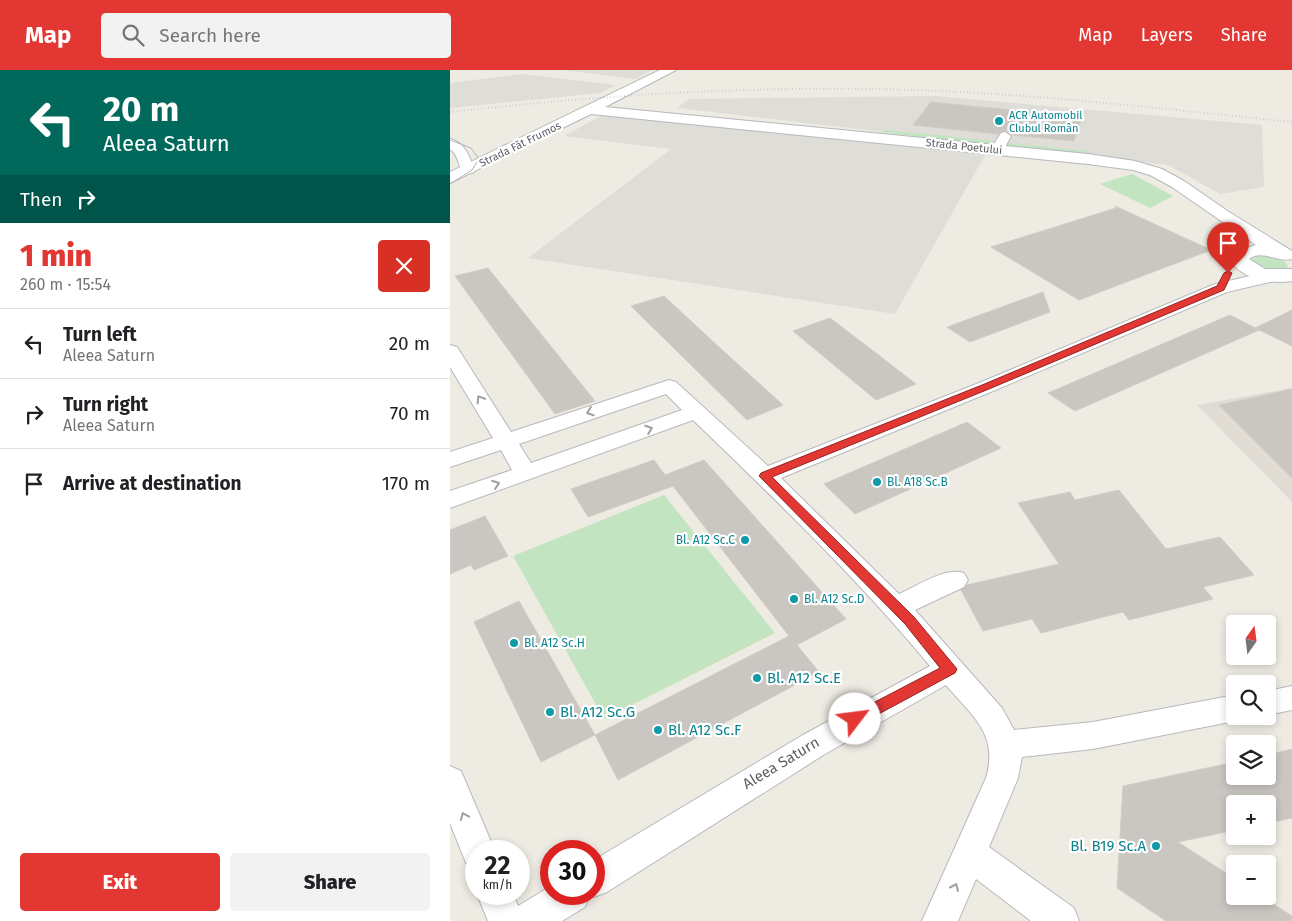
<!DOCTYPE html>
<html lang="en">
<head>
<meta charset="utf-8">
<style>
  :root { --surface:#fff; --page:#f2f2f2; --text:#202124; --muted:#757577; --line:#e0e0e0; --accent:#e33734 }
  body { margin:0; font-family:"Fira Sans",sans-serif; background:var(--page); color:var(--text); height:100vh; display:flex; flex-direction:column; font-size:19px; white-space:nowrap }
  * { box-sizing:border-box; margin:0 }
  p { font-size:16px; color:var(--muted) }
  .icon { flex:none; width:28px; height:28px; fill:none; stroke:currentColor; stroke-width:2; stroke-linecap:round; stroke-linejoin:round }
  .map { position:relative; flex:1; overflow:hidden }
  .details { display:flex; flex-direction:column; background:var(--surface); width:450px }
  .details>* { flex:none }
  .hud { background:#00695c; color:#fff; overflow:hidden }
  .needle { width:32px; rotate:14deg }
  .buttons { position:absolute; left:776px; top:545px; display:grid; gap:10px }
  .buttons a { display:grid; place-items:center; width:50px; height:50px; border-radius:5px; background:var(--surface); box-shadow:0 2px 8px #0003; font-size:25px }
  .speed { position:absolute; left:15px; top:770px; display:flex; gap:10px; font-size:25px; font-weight:700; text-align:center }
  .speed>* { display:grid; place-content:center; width:65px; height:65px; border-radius:50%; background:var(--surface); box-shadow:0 2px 8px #0003; line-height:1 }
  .speed small { font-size:12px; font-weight:400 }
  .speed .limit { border:8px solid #d22; background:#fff; color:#111 }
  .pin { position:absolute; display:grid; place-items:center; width:42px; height:42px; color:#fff; margin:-51px -21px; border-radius:50% 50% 50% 0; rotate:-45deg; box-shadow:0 0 5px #0007 }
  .pin .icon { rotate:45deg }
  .me { position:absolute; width:55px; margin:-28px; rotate:60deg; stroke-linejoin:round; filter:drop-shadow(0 0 4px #0008) }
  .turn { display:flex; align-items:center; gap:18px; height:105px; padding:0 20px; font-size:22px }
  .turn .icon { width:65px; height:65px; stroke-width:2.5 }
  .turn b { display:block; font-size:35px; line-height:42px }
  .then { display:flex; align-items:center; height:48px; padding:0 20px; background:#0003; gap:10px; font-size:19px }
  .round { display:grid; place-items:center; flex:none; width:52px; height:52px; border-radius:5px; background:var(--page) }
  .headline { display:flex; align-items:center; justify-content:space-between; height:85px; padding:0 20px }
  h1 { font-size:30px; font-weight:800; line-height:38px; color:var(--accent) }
  .cta { display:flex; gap:10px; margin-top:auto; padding:10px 20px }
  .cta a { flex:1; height:58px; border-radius:5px; background:var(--accent); color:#fff; font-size:20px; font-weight:800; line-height:58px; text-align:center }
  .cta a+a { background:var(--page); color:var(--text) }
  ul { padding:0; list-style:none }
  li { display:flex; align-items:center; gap:15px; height:70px; padding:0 20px; border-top:1px solid var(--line) }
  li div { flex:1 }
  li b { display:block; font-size:19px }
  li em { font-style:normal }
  header { display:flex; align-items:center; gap:30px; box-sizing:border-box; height:70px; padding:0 25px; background:var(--accent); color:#fff }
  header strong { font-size:24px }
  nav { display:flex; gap:28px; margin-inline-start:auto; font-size:18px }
  .search { width:350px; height:45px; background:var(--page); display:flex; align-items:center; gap:12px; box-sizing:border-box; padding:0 18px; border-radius:5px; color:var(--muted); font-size:19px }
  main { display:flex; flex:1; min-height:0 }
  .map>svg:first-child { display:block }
  .industrial { fill:#dfddd8 }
  .education { fill:#e0dcd4 }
  .green { fill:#c3e4c0 }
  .building { fill:#cac7c2; stroke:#d2ccc2 }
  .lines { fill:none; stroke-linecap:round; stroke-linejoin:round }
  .street-casing { stroke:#b6b9bd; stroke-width:2 }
  .secondary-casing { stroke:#b5b8bd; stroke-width:2 }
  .street { fill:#fff; fill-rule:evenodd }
  .secondary { fill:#fff; fill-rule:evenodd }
  .tram { stroke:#b2b3b3; stroke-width:1 }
  .rail { stroke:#b2b3b3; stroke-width:2; stroke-dasharray:0.5 3; stroke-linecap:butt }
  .oneway { stroke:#9d9fa1 }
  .route { fill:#e33734; stroke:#942422 }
  .culture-dot { fill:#0f9aa8; stroke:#fff; stroke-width:2 }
  .labels { text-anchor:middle; stroke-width:4.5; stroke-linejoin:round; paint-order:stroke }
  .far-culture-label { font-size:11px; fill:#0d838f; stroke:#fff; text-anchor:start }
  .far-street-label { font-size:11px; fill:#5b5f63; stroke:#fff }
  .culture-label { font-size:12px; fill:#0d838f; stroke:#fff; text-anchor:start }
  .near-culture-label { font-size:15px; fill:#0d838f; stroke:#fff; text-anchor:start }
  .near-street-label { font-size:15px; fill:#5b5f63; stroke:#fff }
</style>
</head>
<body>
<header>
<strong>Map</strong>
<div class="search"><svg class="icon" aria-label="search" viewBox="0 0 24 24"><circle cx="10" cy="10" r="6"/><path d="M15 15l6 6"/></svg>Search here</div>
<nav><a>Map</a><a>Layers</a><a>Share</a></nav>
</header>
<main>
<section class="details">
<div class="hud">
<div class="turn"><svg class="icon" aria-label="left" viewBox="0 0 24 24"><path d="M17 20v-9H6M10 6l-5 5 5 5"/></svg><div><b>20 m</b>Aleea Saturn</div></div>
<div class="then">Then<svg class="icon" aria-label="right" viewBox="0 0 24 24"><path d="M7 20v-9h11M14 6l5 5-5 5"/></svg></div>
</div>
<div class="headline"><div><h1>1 min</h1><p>260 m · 15:54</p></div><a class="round" style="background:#d93025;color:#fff"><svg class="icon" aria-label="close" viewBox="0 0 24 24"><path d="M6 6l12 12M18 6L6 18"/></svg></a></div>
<ul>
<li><svg class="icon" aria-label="left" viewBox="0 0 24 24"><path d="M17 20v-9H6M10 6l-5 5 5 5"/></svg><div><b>Turn left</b><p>Aleea Saturn</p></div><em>20 m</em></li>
<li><svg class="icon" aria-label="right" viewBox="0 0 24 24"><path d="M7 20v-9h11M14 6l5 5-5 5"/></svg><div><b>Turn right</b><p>Aleea Saturn</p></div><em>70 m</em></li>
<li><svg class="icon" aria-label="arrive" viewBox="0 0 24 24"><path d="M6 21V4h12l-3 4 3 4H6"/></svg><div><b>Arrive at destination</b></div><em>170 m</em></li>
</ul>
<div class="cta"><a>Exit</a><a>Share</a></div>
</section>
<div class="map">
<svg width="842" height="851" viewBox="0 0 842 851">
  <rect width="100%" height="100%" fill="#eeebe3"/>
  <g class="industrial">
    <path d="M112,0h91l-18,9z"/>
    <path d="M72,4l94,11 -16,8 -150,15v-25z"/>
    <path d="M485,26l327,29 2,62 -44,7 -52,-29 -491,-57 12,-9z"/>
    <path d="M153,45l382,40 -90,159 -367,-56 143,-109 -107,-13z"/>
  </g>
  <path class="education" d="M842,318v114l-95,-97z"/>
  <g class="green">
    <path d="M435,60l109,11 2,2 -6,2 -110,-13z"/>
    <path d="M558,73l78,8 -4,4 -74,-8 -1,-2z"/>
    <path d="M682,104l41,22 -23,12 -50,-24z"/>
    <path d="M808,186c11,-1 26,0 30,11l-1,2 -21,2 -15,-10v-2z"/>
    <path d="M214,425l111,138 -171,86 -91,-163z"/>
  </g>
  <g class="building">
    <path d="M481,32l151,15 -8,24 -62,-6 -7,-5 -7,4 -85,-9z"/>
    <path d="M665,136l96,44 -132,50 -88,-53 125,-39z"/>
    <path d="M38,198l61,76 46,57 -40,13 -100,-138z"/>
    <path d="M593,222l7,20 -80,30 -23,-15z"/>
    <path d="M214,226l56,52 63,57 -36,15 -116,-114z"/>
    <path d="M842,240v36l-37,-18z"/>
    <path d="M780,245l29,15 -184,81 -27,-18z"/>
    <path d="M380,248l42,32 44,34 -40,16 -83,-69z"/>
    <path d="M842,319v89l-73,-73z"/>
    <path d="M517,352l34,26 -146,66 -31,-30z"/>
    <path d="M204,390l11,15 39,-15 142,159 -49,26 22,27 -201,108 -23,-45 194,-99 -116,-150 -85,31 -17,-28z"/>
    <path d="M669,420l47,59 54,-12 34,38 -51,12 10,12 -84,21 -6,-8 -82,21 -9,-14 -49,12 -22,-41 6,-5 92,-21 -41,-61 52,-11 5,8z"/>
    <path d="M35,446l23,40 -34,14 -3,-5 -21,9v-44z"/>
    <path d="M69,531l76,134 -54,27 -67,-140z"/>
    <path d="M842,679v69l-24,5v-19h-33v26l-57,12 57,37v17h26l31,20v5h-126l-49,-33 6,-102 112,-24v14h33v-21z"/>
  </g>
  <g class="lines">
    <defs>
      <g id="street">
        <path d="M555,62l6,4 -9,17h-10l-2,-3 11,-17z"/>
        <path d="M0,69c16,4 19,18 25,31l-2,3h-10c-5,-8 -5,-19 -13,-24z"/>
        <path d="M822,201l6,1 3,4 -3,4 -51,12 -234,99 -212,87 118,116c19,-8 45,-27 65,-21l4,7 -4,7 -49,23 87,98 12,22 79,-8 142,-27v21h11l-11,5 -142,28 -71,8 -4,21 -29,69 85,61 5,13h-48l-55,-42 -18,42h-36l64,-143c13,-44 -14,-62 -40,-93l-121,69 -218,138 -13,5 -5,-1 -4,11 -23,14h-74l-11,-27h36l5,12 33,-20v8h43v-34l209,-125 127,-69c-72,-87 -155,-167 -237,-246l-243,88v-17l62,-21 -11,-20 -51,17v-15l43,-14 -43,-71v-22l7,2 54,85 158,-52 7,2 92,84 211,-83 236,-99zM216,324l16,16 -151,53 -12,-19z"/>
        <path d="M842,616v24l-24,5v-24z"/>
        <path d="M0,696l11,5 34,80h-19v16l-10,-4 -16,-40z"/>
      </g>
      <path id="secondary" d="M210,0h16l-71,37 483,47 47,7 27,8 22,12 45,31 63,39v8c-14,4 -30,-10 -43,0l16,10h27v12c-23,3 -48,-1 -63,-21l4,-8 23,-7 -84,-58 -22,-12 -17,-5 -45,-6 -497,-50 -141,69v-11z"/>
    </defs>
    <use href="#street" class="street-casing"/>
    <use href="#secondary" class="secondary-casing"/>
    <use href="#street" class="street"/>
    <use href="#secondary" class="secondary"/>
    <path class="tram" d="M0,70l21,8 8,11 -7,11 -22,14"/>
    <path class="rail" d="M0,42c153,-17 307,-27 462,-22 127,4 253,19 380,32"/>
  </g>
  <defs><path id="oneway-chevron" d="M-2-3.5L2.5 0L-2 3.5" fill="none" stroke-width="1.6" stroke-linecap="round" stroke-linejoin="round" transform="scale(1.25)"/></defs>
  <g class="oneway">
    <use href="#oneway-chevron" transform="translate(30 329) rotate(-122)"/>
    <use href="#oneway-chevron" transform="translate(140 342) rotate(161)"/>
    <use href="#oneway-chevron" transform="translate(199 359) rotate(-20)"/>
    <use href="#oneway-chevron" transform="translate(46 414) rotate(-20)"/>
    <use href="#oneway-chevron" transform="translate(14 746) rotate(-112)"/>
    <use href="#oneway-chevron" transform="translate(505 817) rotate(-66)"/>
  </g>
  <path class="route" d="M778,201l4,2 -8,17 -235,99 -217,88 142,140 43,52 -2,4 -95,51 -5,2 -5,-2 -2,-5 2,-4 90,-47 -35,-44 -144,-146 -2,-2 2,-3 221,-88 235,-99 7,-13z"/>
  <g class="culture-dot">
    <circle cx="549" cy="51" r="5"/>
    <circle cx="427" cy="412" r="5"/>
    <circle cx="295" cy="470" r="5"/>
    <circle cx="344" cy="529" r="5"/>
    <circle cx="64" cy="573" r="5"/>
    <circle cx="307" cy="608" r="5"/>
    <circle cx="100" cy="642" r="5"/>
    <circle cx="208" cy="660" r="5"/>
    <circle cx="706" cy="776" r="5"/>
  </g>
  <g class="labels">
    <g class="far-culture-label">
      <text x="559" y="49">ACR Automobil<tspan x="559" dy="13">Clubul Român</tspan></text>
    </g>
    <g class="far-street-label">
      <text transform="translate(70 74) rotate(-26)" y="4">Strada Făt Frumos</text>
      <text transform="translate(514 76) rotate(6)" y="4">Strada Poetului</text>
    </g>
    <g class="culture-label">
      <text x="437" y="416">Bl. A18 Sc.B</text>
      <text x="285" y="474" text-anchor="end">Bl. A12 Sc.C</text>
      <text x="354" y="533">Bl. A12 Sc.D</text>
      <text x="74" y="577">Bl. A12 Sc.H</text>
    </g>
    <g class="near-culture-label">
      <text x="317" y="613">Bl. A12 Sc.E</text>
      <text x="110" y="647">Bl. A12 Sc.G</text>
      <text x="218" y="665">Bl. A12 Sc.F</text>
      <text x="696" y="781" text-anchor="end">Bl. B19 Sc.A</text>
    </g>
    <g class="near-street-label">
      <text transform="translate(331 693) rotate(-31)" y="5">Aleea Saturn</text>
    </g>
  </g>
</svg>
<div class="buttons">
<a><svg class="needle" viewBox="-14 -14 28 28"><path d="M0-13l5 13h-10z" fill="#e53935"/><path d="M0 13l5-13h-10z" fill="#757577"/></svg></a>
<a><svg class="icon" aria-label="search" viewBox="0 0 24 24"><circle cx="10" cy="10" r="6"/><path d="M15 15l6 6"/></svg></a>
<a><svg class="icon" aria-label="layers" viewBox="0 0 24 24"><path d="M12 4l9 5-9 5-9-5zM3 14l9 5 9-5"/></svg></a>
<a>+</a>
<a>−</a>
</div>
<div class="speed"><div>22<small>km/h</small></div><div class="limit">30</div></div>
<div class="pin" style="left:778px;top:203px;background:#d93025"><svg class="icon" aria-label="arrive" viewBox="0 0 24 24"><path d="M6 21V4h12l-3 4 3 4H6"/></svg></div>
<svg class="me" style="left:405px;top:649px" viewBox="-20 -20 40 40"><circle r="19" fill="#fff"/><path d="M0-13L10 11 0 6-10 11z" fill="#e33734"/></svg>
</div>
</main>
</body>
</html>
